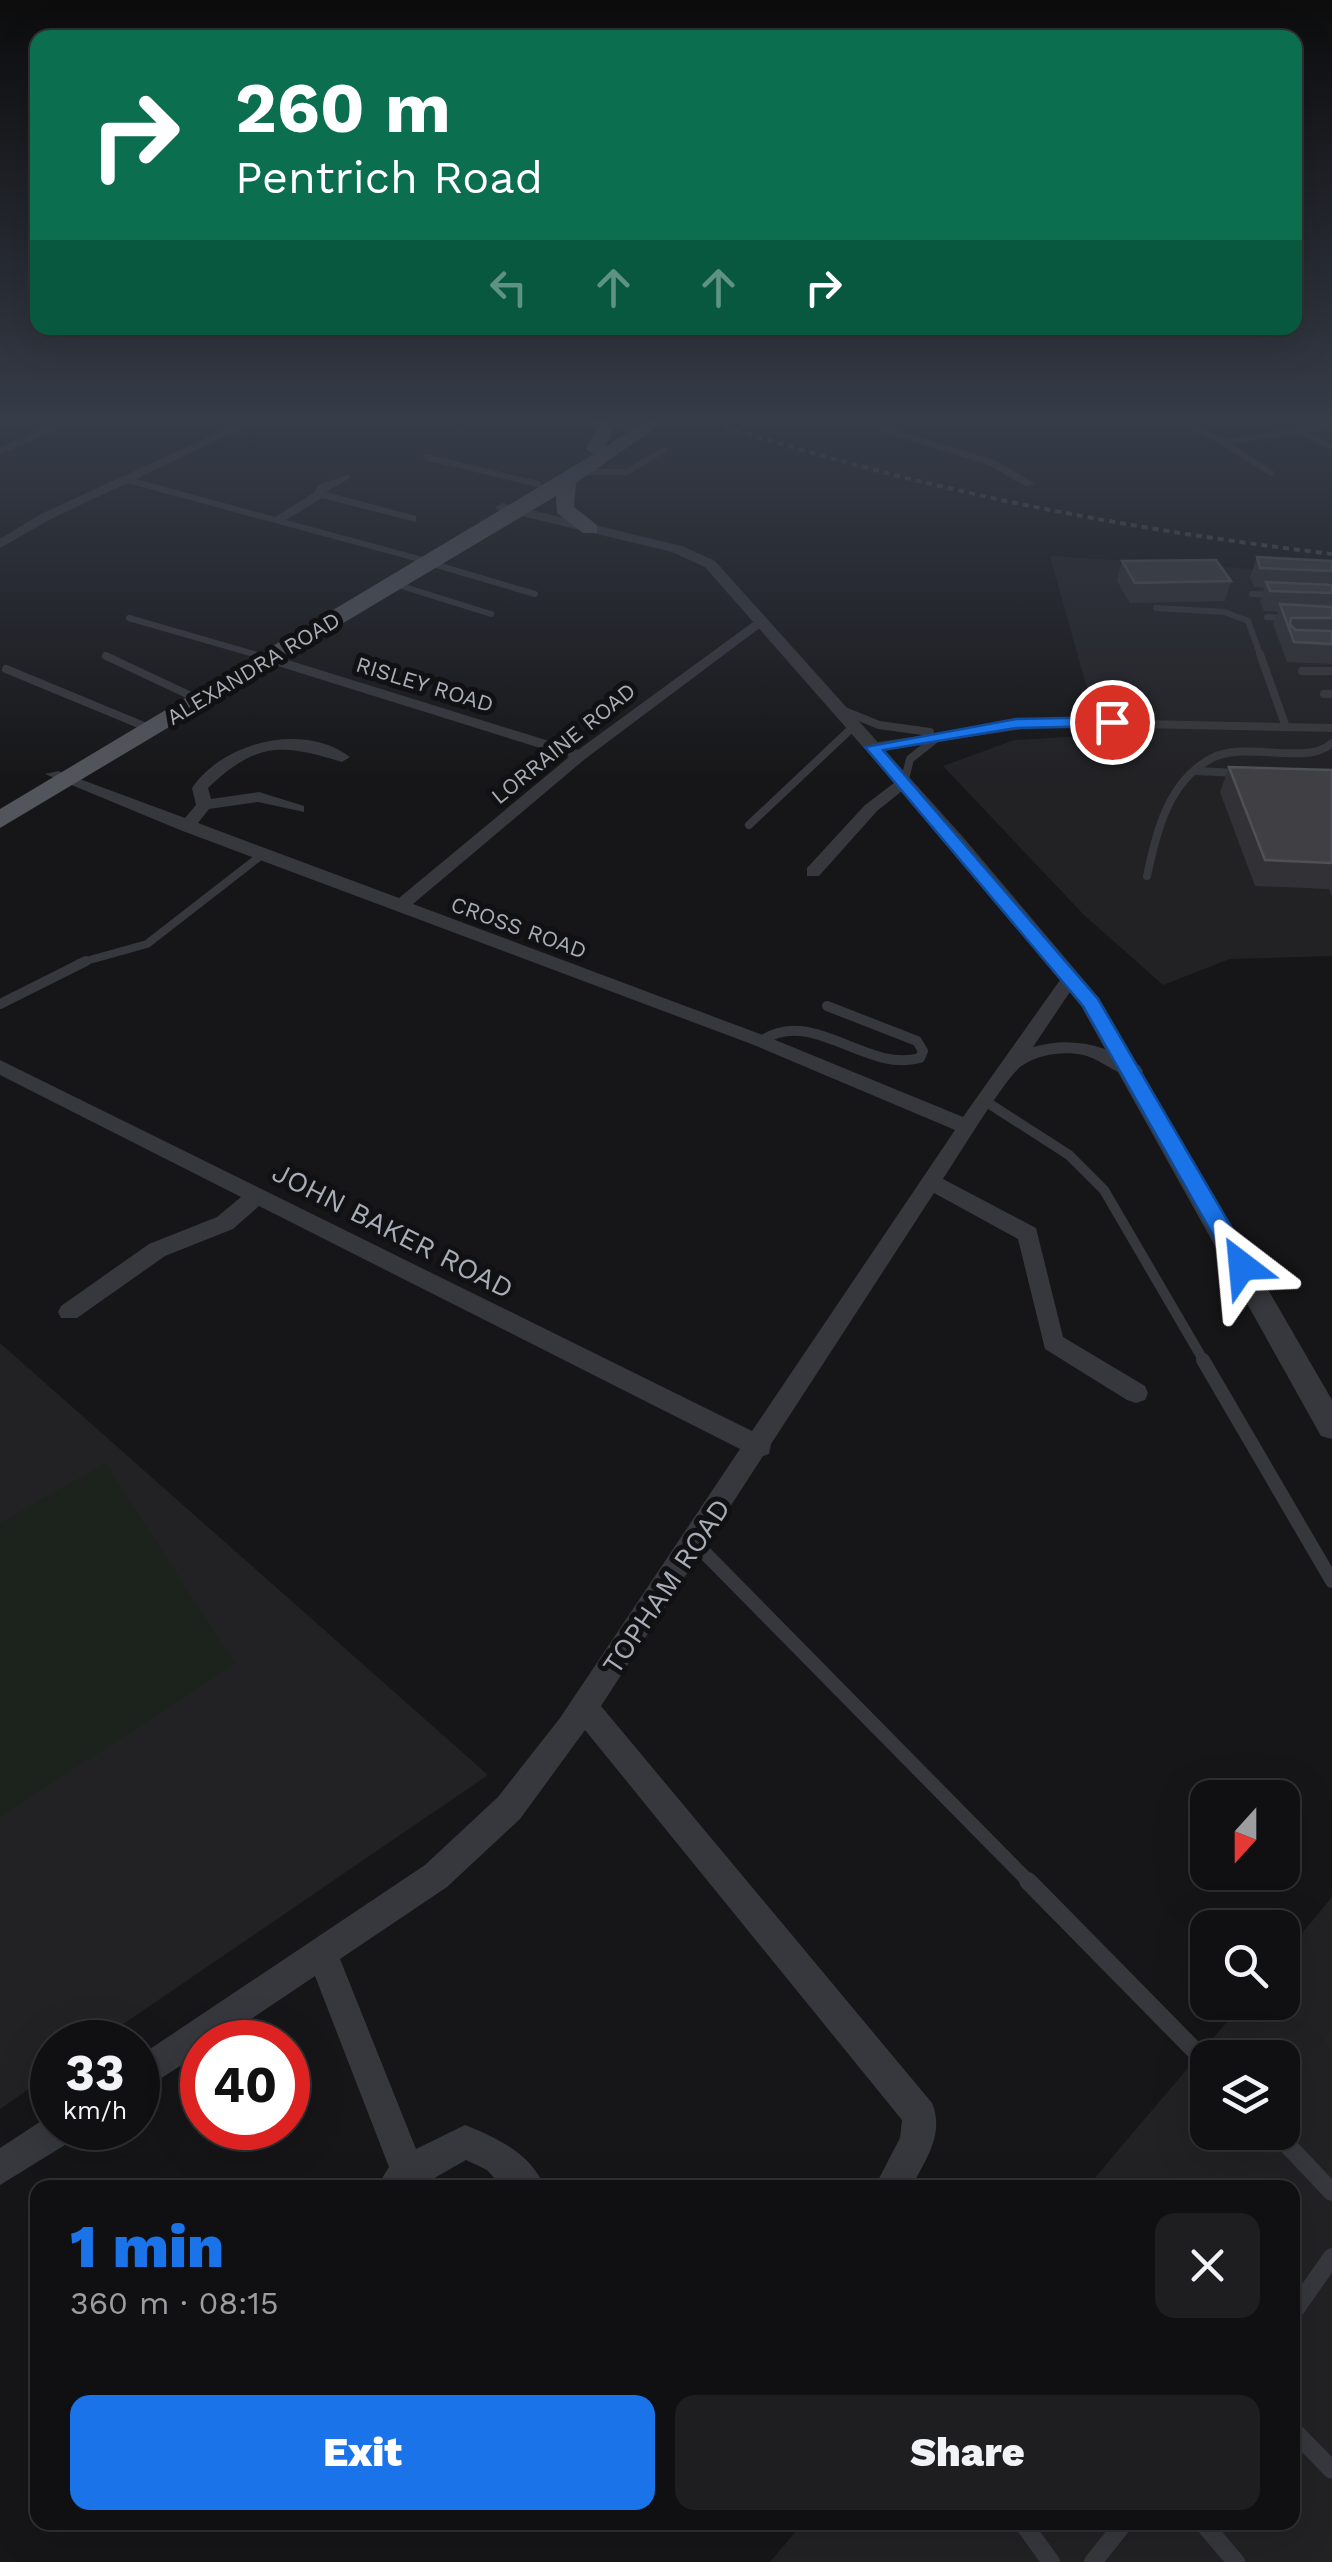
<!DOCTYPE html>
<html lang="en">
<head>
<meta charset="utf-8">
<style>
  :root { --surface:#101012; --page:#1e1e20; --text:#f1f3f6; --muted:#9c9d9f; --line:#303032; --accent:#1a73e8 }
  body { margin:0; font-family:"Work Sans",sans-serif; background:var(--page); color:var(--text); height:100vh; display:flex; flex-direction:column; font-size:38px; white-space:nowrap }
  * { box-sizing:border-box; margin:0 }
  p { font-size:32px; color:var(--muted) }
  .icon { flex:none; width:55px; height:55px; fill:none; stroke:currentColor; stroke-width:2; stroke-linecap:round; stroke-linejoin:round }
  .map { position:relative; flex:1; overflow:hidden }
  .drawer { position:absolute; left:30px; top:2180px; width:1270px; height:350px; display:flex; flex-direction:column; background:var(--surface); border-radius:20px; box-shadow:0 10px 40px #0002,0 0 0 2px var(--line) }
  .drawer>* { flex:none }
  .hud { position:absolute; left:30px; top:30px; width:1272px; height:305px; border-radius:20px; box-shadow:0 10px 40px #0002,0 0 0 2px var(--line); background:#0b6e4f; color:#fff; overflow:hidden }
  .needle { width:65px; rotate:201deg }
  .fabs { position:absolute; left:1190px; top:1780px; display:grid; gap:20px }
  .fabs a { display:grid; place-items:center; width:110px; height:110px; border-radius:20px; background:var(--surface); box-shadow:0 10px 40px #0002,0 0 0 2px var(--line); font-size:50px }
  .speed { position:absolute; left:30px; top:2020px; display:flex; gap:20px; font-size:50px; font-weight:700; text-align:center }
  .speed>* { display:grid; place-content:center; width:130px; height:130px; border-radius:50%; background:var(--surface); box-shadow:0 10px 40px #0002,0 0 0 2px var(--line); line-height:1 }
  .speed small { font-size:25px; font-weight:400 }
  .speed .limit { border:15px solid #d22; background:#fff; color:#111 }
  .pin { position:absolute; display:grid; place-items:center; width:85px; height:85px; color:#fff; margin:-42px; border:5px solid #fff; border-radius:50%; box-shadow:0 2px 10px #0007 }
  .me { position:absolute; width:110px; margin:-55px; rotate:331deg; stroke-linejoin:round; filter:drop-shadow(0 0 8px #0008) }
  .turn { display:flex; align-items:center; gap:35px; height:210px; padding:0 40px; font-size:45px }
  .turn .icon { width:130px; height:130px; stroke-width:2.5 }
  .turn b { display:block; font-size:70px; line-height:85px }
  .lanes { display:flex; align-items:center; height:95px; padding:0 40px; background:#0003; justify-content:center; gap:50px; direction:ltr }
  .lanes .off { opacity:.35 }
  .round { display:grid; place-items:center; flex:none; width:105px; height:105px; border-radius:20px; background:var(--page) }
  .summary { display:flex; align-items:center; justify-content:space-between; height:170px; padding:0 40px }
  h1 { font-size:60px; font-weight:800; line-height:75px; color:var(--accent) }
  .action { display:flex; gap:20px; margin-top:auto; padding:20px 40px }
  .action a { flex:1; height:115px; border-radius:20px; background:var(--accent); color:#fff; font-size:40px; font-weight:800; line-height:115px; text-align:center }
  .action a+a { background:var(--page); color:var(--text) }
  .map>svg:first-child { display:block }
  .built { fill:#222225; fill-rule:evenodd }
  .green { fill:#1c231d }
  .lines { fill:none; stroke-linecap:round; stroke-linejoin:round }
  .service-far4 { stroke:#37383d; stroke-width:6 }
  .service-far3 { stroke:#37383d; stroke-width:8 }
  .service-far2 { stroke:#37383d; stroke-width:10 }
  .service-far1 { stroke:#37383d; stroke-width:14 }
  .service { stroke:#37383d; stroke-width:18 }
  .minor { fill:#37383d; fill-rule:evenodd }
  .tertiary { fill:#37383d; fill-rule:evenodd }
  .secondary { fill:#45474d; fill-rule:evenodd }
  .primary { fill:#53555c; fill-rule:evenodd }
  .rail { stroke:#4a4c52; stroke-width:4; stroke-dasharray:6 5; stroke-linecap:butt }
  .wall { fill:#323236 }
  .building { fill:#3f3f44; stroke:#4f5156; stroke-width:2.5 }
  .route { fill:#1a73e8; stroke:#114b97; stroke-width:2.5 }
  .labels { text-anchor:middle; stroke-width:10; stroke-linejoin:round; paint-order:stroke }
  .far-street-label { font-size:22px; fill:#a8adb8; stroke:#111113 }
  .street-label { font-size:28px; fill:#a8adb8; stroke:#111113 }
</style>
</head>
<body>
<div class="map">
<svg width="1332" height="2562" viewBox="0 0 1332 2562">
  <rect width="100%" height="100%" fill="#161618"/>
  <g class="built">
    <path d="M1050,556l282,18v382l-102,3 -67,26 -79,-70 -141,-149 71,-26 86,-5z"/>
    <path d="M0,1343l488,432 -391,267h-45v31l-52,36z"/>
    <path d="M1332,1897v665h-562l33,-39 489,-1v-334l-205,-1 156,-184 39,-1 1,-46zM1208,2058h74v74h-74z"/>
  </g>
  <path class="green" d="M106,1463l129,201 -235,153v-294z"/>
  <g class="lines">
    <g class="service-far4">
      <path d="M1100,421l7,-1"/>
      <path d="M1300,432l32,15"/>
      <path d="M1223,442l48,31"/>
      <path d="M426,457l112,27"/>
      <path d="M582,472h45l37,-22"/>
      <path d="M430,563l105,31"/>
      <path d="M395,584l96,30"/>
      <path d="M1252,594l21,1"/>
      <path d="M1156,608l69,4 23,9 13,36"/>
      <path d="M1267,617l21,1"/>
      <path d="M129,618l128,37"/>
    </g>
    <g class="service-far3">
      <path d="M1260,654l26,73"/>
      <path d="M106,656l83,39"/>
      <path d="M6,669l145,60"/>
      <path d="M1302,671h30"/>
      <path d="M1324,694h8"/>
      <path d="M842,710l37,15 51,7"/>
      <path d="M872,747l171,-25 289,6"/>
      <path d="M1196,771l42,2"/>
      <path d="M904,783l6,-24 24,-19"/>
      <path d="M749,825l105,-99"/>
      <path d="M1147,876c9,-43 21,-95 65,-118 20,-10 48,-6 69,-5 20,0 35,3 51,-10"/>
      <path d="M79,963l68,-19 116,-90"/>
    </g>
    <g class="service-far2">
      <path d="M0,1004l86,-43"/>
      <path d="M761,1041c53,-35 103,32 159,17l3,-7 -6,-10 -90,-35"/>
      <path d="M985,1101l84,54 35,35 101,173"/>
    </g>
    <g class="service-far1">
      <path d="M1203,1360l129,221"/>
      <path d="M695,1543l336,341"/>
    </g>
    <g class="service">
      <path d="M1028,1881l180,183"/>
      <path d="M1275,2132l57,60"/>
      <path d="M1292,2314l40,-57"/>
      <path d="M1292,2429l40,41"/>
      <path d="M1022,2522l29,40"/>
      <path d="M1202,2522l34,40"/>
      <path d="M1093,2562l32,-40"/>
    </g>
    <g class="minor">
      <path d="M64,420h15l-79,34v-7z"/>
      <path d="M245,420h14l-123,59 139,38 40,-25 3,-7 32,-11v4l-24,14 90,24v6l-94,-24 -36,22 148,40v6l-307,-83 -78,37 -49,28v-9l41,-25z"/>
      <path d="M423,420h19l23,8 -5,3z"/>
      <path d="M868,420h12l10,8 107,33 38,23 -10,2 -36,-21 -107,-33z"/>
      <path d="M1169,420h14l41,19 108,-16v6l-109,16z"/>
      <path d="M760,617l7,4 -2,3 -180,135 -172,145 355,133 195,80 102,-144h12l3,4 -47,70c39,-11 72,-2 107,19l3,5 -3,5c-19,4 -38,-17 -57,-21 -19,-4 -43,-1 -60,10 -16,9 -66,94 -80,114l93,49 27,109 82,49 3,7 -3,7 -9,3 -9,-3 -82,-51 -27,-110 -84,-46 -163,251 -2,10 -6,2 -162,250 331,397c13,31 -7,58 -21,85h-37l26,-50 2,-18 -317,-390 -65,89 -73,68 -107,72 76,190 49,-24c32,13 66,28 80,63h-42l-16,-18 -21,-10 -49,28h-41l13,-21 -74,-191 -98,66h-15v10l-64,41v-36l287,-192 73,-68 62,-79 180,-269 -481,-243 -26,23 -68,27 -88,62h-16l-3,-6 3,-6 88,-62 68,-27 24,-20 -241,-122v-15l752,371 203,-301 -201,-85 -574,-215 -135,-56 13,-3 127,47 11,-13 -4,-17c32,-47 112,-66 158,-31l-8,5c-60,-18 -85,-21 -134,26l3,11 48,-7 45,14v6l-46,-10 -49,7 -11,14 201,75 170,-141 -317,-99v-6h10l316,98z"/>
      <path d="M898,780l14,3 -35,28 -58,65h-12v-8l58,-63z"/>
      <path d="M52,2114v14h26l-5,12 -73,45v-37z"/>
    </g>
    <path class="tertiary" d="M502,503l180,43 33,15 248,276 136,161 233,402v39l-11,-3 -240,-430 -132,-161 -244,-278 -33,-15 -175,-42 -2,-3z"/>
    <path class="secondary" d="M591,420h26l35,12 -8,5z"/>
    <path class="primary" d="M590,420h18l5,11 -8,16 41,-27h21l-91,63 -2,24 23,18v8h-14l-26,-20 -1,-17 -556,332v-19l594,-355 -8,-5 9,-18z"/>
    <path class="rail" d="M704,420c213,69 406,107 628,134"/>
  </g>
  <g class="wall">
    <path d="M1257,557l75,4v103l-45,-2 -14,-38 5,-12 -14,-1 -4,-10 4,-13 -10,-1 -4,-10z"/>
    <path d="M1122,561l109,20 -6,20 -95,2 -13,-22z"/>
    <path d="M1229,767l103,3v127l-3,-8 -74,-3 -35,-94z"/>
  </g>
  <g class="building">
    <path d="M1257,557l75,4v10l-72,-3z"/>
    <path d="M1216,560l15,21 -96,2 -13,-22z"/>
    <path d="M1266,582l66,3v8l-62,-2z"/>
    <path d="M1280,604l52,3v11h-41l-1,7 6,5 36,1v13l-38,-2z"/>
    <path d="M1229,767l103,3v93l-67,-3z"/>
  </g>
  <linearGradient id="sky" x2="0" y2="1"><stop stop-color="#0c0c0d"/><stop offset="0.54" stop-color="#363c48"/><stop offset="1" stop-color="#363c48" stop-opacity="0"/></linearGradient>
  <rect width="1332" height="779" fill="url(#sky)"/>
  <path class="route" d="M1016,719l96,-2 8,5 -8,4 -96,2 -133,22 215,249 152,260v13h-16l-151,-266 -218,-259z"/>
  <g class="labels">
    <g class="far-street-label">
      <text transform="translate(253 668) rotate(-31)" y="8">ALEXANDRA ROAD</text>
      <text transform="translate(425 684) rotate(17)" y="8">RISLEY ROAD</text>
      <text transform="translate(563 743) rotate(-39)" y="8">LORRAINE ROAD</text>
      <text transform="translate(519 927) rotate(20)" y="8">CROSS ROAD</text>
    </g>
    <g class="street-label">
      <text transform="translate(393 1230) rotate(27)" y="10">JOHN BAKER ROAD</text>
      <text transform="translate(666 1586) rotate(-56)" y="10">TOPHAM ROAD</text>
    </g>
  </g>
</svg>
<div class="fabs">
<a><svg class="needle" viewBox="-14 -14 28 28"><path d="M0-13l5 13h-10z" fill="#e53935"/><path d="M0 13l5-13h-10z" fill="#9c9d9f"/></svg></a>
<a><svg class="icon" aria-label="search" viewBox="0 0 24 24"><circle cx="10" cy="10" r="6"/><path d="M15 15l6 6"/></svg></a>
<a><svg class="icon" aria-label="layers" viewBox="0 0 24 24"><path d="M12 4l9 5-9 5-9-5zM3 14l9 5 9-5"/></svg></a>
</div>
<div class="speed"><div>33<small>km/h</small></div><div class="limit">40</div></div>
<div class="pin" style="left:1112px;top:722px;background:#d93025"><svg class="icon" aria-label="arrive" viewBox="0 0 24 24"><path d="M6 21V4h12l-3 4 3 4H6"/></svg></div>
<svg class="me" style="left:1242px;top:1266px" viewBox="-20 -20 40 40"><path d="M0-17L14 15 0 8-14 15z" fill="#1a73e8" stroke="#fff" stroke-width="4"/></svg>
<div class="hud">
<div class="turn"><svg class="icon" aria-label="right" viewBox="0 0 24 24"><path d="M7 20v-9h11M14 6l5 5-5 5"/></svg><div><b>260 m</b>Pentrich Road</div></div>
<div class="lanes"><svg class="icon off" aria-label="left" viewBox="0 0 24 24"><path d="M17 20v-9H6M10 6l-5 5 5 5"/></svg><svg class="icon off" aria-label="ahead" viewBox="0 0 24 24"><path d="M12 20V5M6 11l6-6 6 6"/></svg><svg class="icon off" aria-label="ahead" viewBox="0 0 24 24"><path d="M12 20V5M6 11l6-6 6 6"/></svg><svg class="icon" aria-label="right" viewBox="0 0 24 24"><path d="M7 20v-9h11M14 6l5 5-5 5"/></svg></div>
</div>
<section class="drawer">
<div class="summary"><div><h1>1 min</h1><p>360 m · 08:15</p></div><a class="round"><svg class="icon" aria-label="close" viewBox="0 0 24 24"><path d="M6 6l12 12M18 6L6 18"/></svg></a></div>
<div class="action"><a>Exit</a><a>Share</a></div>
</section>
</div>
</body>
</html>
